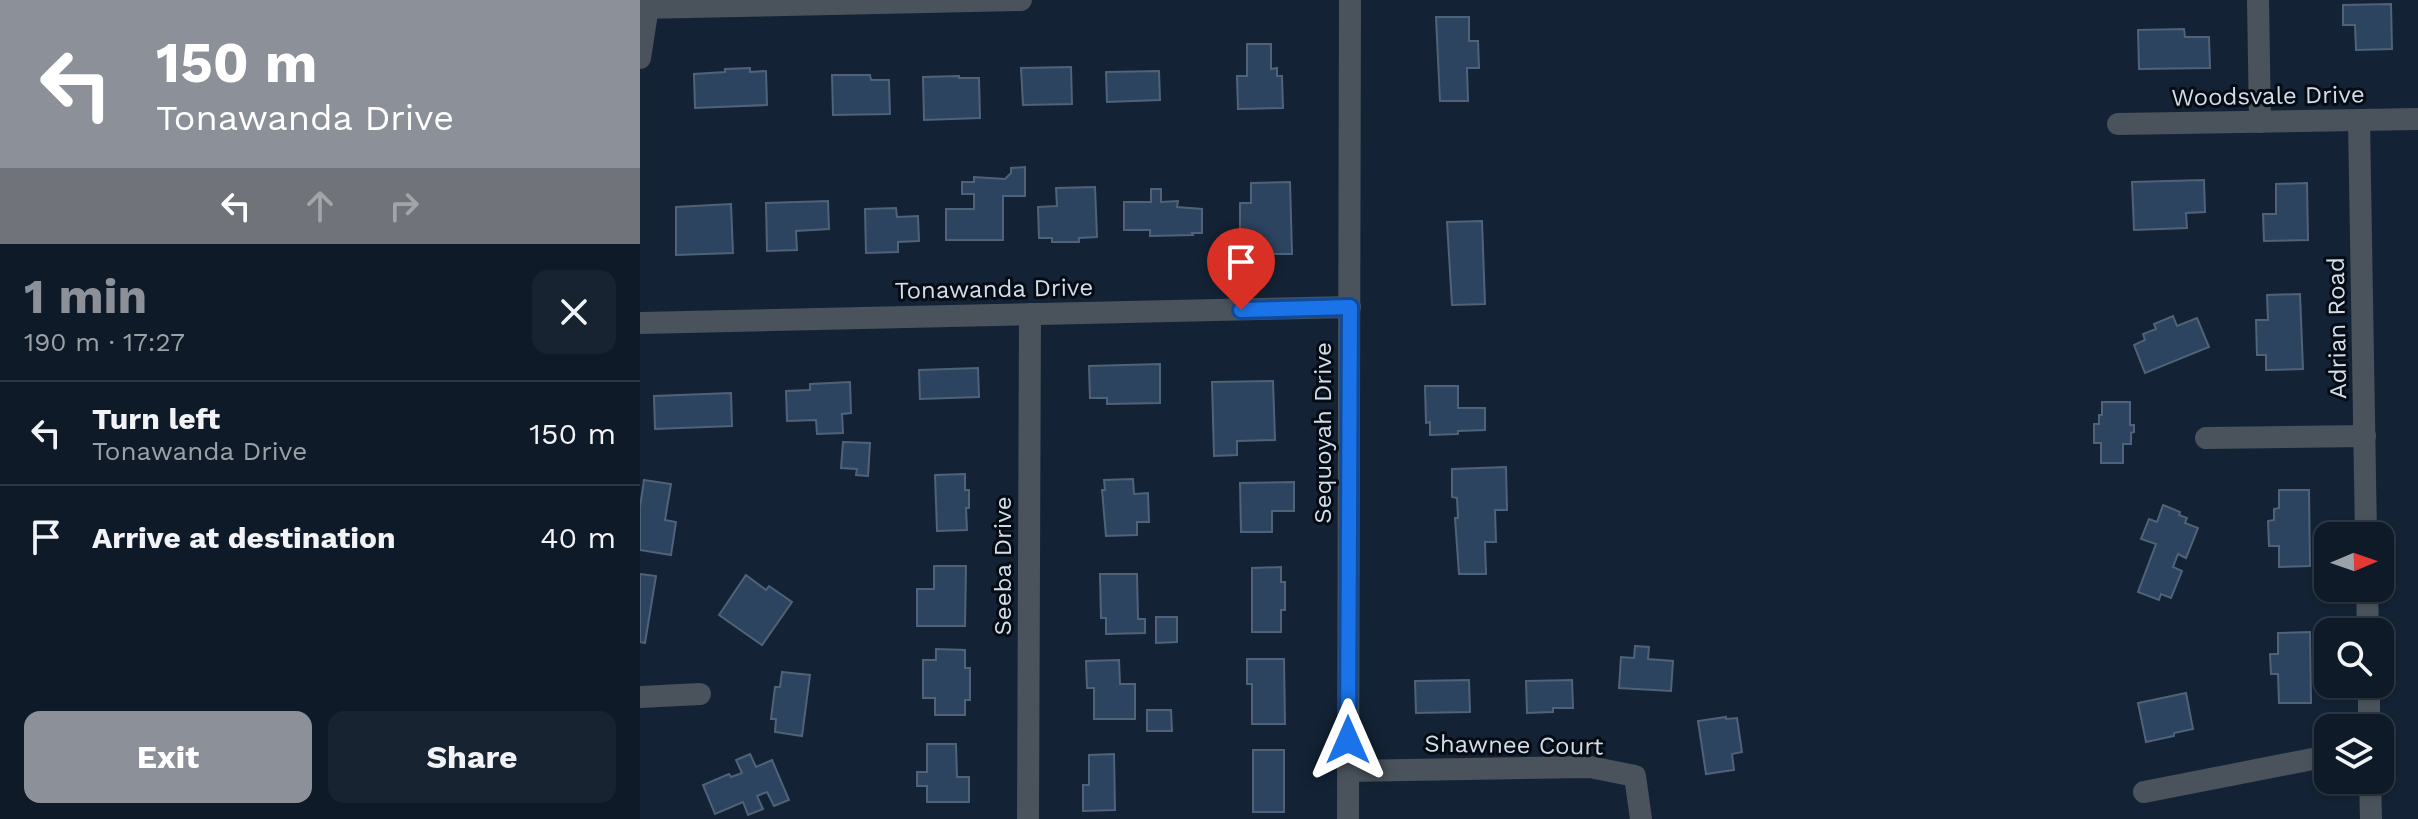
<!DOCTYPE html>
<html lang="en">
<head>
<meta charset="utf-8">
<style>
  :root { --surface:#0e1a28; --page:#172330; --text:#f1f3f6; --muted:#9ba1a8; --line:#2e3845; --accent:#8c9099 }
  body { margin:0; font-family:"Work Sans",sans-serif; background:var(--page); color:var(--text); height:100vh; display:flex; flex-direction:column; font-size:30px; white-space:nowrap }
  * { box-sizing:border-box; margin:0 }
  p { font-size:26px; color:var(--muted) }
  .icon { flex:none; width:44px; height:44px; fill:none; stroke:currentColor; stroke-width:2; stroke-linecap:round; stroke-linejoin:round }
  .map { position:relative; flex:1; overflow:hidden }
  .side { display:flex; flex-direction:column; background:var(--surface); width:640px }
  .side>* { flex:none }
  .top-card { background:#8c9099; color:#fff; overflow:hidden }
  .needle { width:52px; rotate:88deg }
  .fabs { position:absolute; left:1674px; top:522px; display:grid; gap:16px }
  .fabs a { display:grid; place-items:center; width:80px; height:80px; border-radius:16px; background:var(--surface); box-shadow:0 2px 6px #0004,0 0 0 2px var(--line); font-size:40px }
  .pin { position:absolute; display:grid; place-items:center; width:68px; height:68px; color:#fff; margin:-82px -34px; border-radius:50% 50% 50% 0; rotate:-45deg; box-shadow:0 0 8px #0007 }
  .pin .icon { rotate:45deg }
  .me { position:absolute; width:88px; margin:-44px; rotate:0deg; stroke-linejoin:round; filter:drop-shadow(0 0 6px #0008) }
  .turn { display:flex; align-items:center; gap:28px; height:168px; padding:0 24px; font-size:36px }
  .turn .icon { width:104px; height:104px; stroke-width:2.5 }
  .turn b { display:block; font-size:56px; line-height:68px }
  .lanes { display:flex; align-items:center; height:76px; padding:0 24px; background:#0003; justify-content:center; gap:40px; direction:ltr }
  .lanes .off { opacity:.35 }
  .round { display:grid; place-items:center; flex:none; width:84px; height:84px; border-radius:16px; background:var(--page) }
  .headline { display:flex; align-items:center; justify-content:space-between; height:136px; padding:0 24px }
  h1 { font-size:48px; font-weight:700; line-height:60px; color:var(--accent) }
  .action { display:flex; gap:16px; margin-top:auto; padding:16px 24px }
  .action a { flex:1; height:92px; border-radius:16px; background:var(--accent); color:#fff; font-size:32px; font-weight:700; line-height:92px; text-align:center }
  .action a+a { background:var(--page); color:var(--text) }
  ul { padding:0; list-style:none }
  li { display:flex; align-items:center; gap:24px; height:104px; padding:0 24px; border-top:2px solid var(--line) }
  li div { flex:1 }
  li b { display:block; font-size:30px }
  li em { font-style:normal }
  main { display:flex; flex:1; min-height:0 }
  .map>svg:first-child { display:block }
  .building { fill:#2c4460; stroke:#506278; stroke-width:2 }
  .lines { fill:none; stroke-linecap:round; stroke-linejoin:round }
  .minor { stroke:#4a525b; stroke-width:22 }
  .route-casing { stroke:#114b97; stroke-width:20 }
  .route { stroke:#1a73e8; stroke-width:14 }
  .labels { text-anchor:middle; stroke-width:6; stroke-linejoin:round; paint-order:stroke }
  .street-label { font-size:24px; fill:#d3ddea; stroke:#060c14 }
</style>
</head>
<body>
<main>
<section class="side">
<div class="top-card">
<div class="turn"><svg class="icon" aria-label="left" viewBox="0 0 24 24"><path d="M17 20v-9H6M10 6l-5 5 5 5"/></svg><div><b>150 m</b>Tonawanda Drive</div></div>
<div class="lanes"><svg class="icon" aria-label="left" viewBox="0 0 24 24"><path d="M17 20v-9H6M10 6l-5 5 5 5"/></svg><svg class="icon off" aria-label="ahead" viewBox="0 0 24 24"><path d="M12 20V5M6 11l6-6 6 6"/></svg><svg class="icon off" aria-label="right" viewBox="0 0 24 24"><path d="M7 20v-9h11M14 6l5 5-5 5"/></svg></div>
</div>
<div class="headline"><div><h1>1 min</h1><p>190 m · 17:27</p></div><a class="round"><svg class="icon" aria-label="close" viewBox="0 0 24 24"><path d="M6 6l12 12M18 6L6 18"/></svg></a></div>
<ul>
<li><svg class="icon" aria-label="left" viewBox="0 0 24 24"><path d="M17 20v-9H6M10 6l-5 5 5 5"/></svg><div><b>Turn left</b><p>Tonawanda Drive</p></div><em>150 m</em></li>
<li><svg class="icon" aria-label="arrive" viewBox="0 0 24 24"><path d="M6 21V4h12l-3 4 3 4H6"/></svg><div><b>Arrive at destination</b></div><em>40 m</em></li>
</ul>
<div class="action"><a>Exit</a><a>Share</a></div>
</section>
<div class="map">
<svg width="1778" height="819" viewBox="0 0 1778 819">
  <rect width="100%" height="100%" fill="#132335"/>
  <g class="building">
    <path d="M1751,4l1,45 -36,1 -1,-25h-12v-20z"/>
    <path d="M796,17h33v24h9l1,27h-12l1,33h-28z"/>
    <path d="M1544,29l1,8h24l1,31 -71,1 -1,-39z"/>
    <path d="M607,44h24v25l6,-1v8h5l1,32 -45,1 -1,-33h10z"/>
    <path d="M431,67l1,37 -49,1 -2,-37z"/>
    <path d="M110,68v4l16,-1 1,34 -72,3 -1,-34 31,-2v-3z"/>
    <path d="M519,71l1,29 -53,2 -1,-30z"/>
    <path d="M192,75h38l1,5h18l1,34 -57,1z"/>
    <path d="M319,76v2h20l1,40 -56,2 -1,-43z"/>
    <path d="M385,167v29h-22v44h-57v-31h28v-15h-12v-12h12v-5l31,2 6,-6v-5z"/>
    <path d="M1564,180l1,32 -19,1 1,15 -53,2 -2,-48z"/>
    <path d="M650,182l2,72h-35l-1,-21h-16v-30h11v-20z"/>
    <path d="M1667,183l1,57 -44,1 -1,-27h13v-30z"/>
    <path d="M455,187l2,50 -18,1v4h-27v-4h-13l-1,-31 19,-1 -1,-18z"/>
    <path d="M511,189h10v13l17,-1 -1,6 25,2v24h-10l1,2 -43,1v-6h-26v-28h27z"/>
    <path d="M188,201l1,28 -33,2 1,19 -30,1 -1,-48z"/>
    <path d="M91,204l2,49 -57,2v-48z"/>
    <path d="M256,208l1,9 21,-1 1,25 -21,1v10l-32,1 -1,-44z"/>
    <path d="M842,221l3,83 -33,1 -5,-83z"/>
    <path d="M1660,294l3,75 -37,1v-15h-9l-1,-35h12l-1,-25z"/>
    <path d="M1533,316l4,10 20,-8 12,29 -64,26 -11,-28 11,-5 -2,-6 13,-5 -2,-5z"/>
    <path d="M520,364v39l-53,1v-6h-17l-1,-32z"/>
    <path d="M338,368l1,29 -59,2 -1,-29z"/>
    <path d="M633,381l2,59 -38,1v14l-23,1 -2,-74z"/>
    <path d="M210,382l1,31 -9,1 1,19 -26,1 -1,-14 -29,1 -1,-30 24,-1v-6z"/>
    <path d="M785,386h33v22h27v22l-27,1v3l-28,1v-13l-4,1z"/>
    <path d="M91,393l1,33 -77,3 -1,-33z"/>
    <path d="M1462,402h28v23h4v7l-3,1v11h-8v19h-22v-20h-7v-19h5v-9h3z"/>
    <path d="M203,442l27,1 -2,33 -12,-1 1,-6 -16,-1z"/>
    <path d="M866,467l1,43h-12l1,32h-11l1,32h-27l-4,-56h3l-1,-20 -5,-1v-28z"/>
    <path d="M325,474v16h4v18h-3l1,22 -30,1 -2,-56z"/>
    <path d="M493,479l1,15 14,-1 1,29h-12v13l-31,1 -4,-46h3l-1,-10z"/>
    <path d="M4,480l27,4 -6,36 11,2 -5,33 -31,-5v-43z"/>
    <path d="M654,482v29h-22v21h-31l-1,-49z"/>
    <path d="M1639,490h30l1,76 -31,1v-21h-10l-1,-25 6,-1v-11l5,-1z"/>
    <path d="M1523,505l17,7 -1,3 8,3 -2,5 13,5 -12,30 -8,-4 -5,13 9,4 -11,27 -10,-4 -2,6 -21,-8 18,-48 -15,-5 8,-20 8,3z"/>
    <path d="M294,566h32l-1,60h-48v-37h17z"/>
    <path d="M641,567v15h4v28h-4v22h-29v-64z"/>
    <path d="M0,574l16,2 -11,67 -5,-1z"/>
    <path d="M460,574h37l1,45h7v14l-39,1v-16h-5z"/>
    <path d="M106,575l20,15 3,-4 23,16 -30,43 -43,-30z"/>
    <path d="M516,617h21v25l-21,1z"/>
    <path d="M1670,632l1,71h-32l-1,-29h-7l-1,-20h8v-21z"/>
    <path d="M995,646l14,1 -1,12 25,2 -2,30 -52,-3 2,-31 13,1z"/>
    <path d="M296,649l29,1v18h5v32h-5v15h-30v-17h-12v-38h13z"/>
    <path d="M607,659h37l1,65h-33v-40h-5z"/>
    <path d="M479,660l1,24h15v35h-41v-31h-7l-1,-27z"/>
    <path d="M142,672l28,3 -8,61 -27,-4 1,-13h-5l4,-32h5z"/>
    <path d="M829,680l1,32 -54,1 -1,-32z"/>
    <path d="M932,680l1,28h-20v4l-26,1 -1,-32z"/>
    <path d="M1546,693l7,36 -19,4v3l-28,6 -8,-39z"/>
    <path d="M507,710h24l1,21h-25z"/>
    <path d="M1086,717v2l11,-1 5,34 -10,2 2,16 -28,4 -8,-53z"/>
    <path d="M287,744h29l1,33h12v25h-42v-16h-10v-14h10z"/>
    <rect x="613" y="750" width="31" height="62"/>
    <path d="M110,754l6,13 16,-7 17,40 -15,6 -7,-14 -10,4 6,13 -15,6 -5,-13 -28,12 -12,-29 26,-11 2,3 11,-4 -6,-13z"/>
    <path d="M474,754l1,56 -32,1v-26h6v-30z"/>
  </g>
  <g class="lines">
    <g class="minor">
      <path d="M1618,0l2,122"/>
      <path d="M0,8l381,-8"/>
      <path d="M0,58l9,-58"/>
      <path d="M1719,120l7,416"/>
      <path d="M1478,124l300,-5"/>
      <path d="M0,323l710,-16"/>
      <path d="M1566,438l159,-2"/>
      <path d="M1727,588l1,44"/>
      <path d="M1729,684v44"/>
      <path d="M0,697l60,-3"/>
      <path d="M708,771l242,-4 45,9 6,43"/>
      <path d="M1730,780l1,39"/>
      <path d="M1504,792l184,-36"/>
      <path d="M388,819l2,-505"/>
      <path d="M708,819l2,-819"/>
    </g>
  </g>
  <g class="lines">
    <defs>
      <path id="route" d="M601,310l109,-3 -2,433"/>
    </defs>
    <use href="#route" class="route-casing"/>
    <use href="#route" class="route"/>
  </g>
  <g class="labels">
    <g class="street-label">
      <text transform="translate(1628 96) rotate(-1)" y="8">Woodsvale Drive</text>
      <text transform="translate(354 289) rotate(-1)" y="8">Tonawanda Drive</text>
      <text transform="translate(1697 328) rotate(-91)" y="8">Adrian Road</text>
      <text transform="translate(683 433) rotate(-90)" y="8">Sequoyah Drive</text>
      <text transform="translate(363 566) rotate(-90)" y="8">Seeba Drive</text>
      <text transform="translate(874 745) rotate(1)" y="8">Shawnee Court</text>
    </g>
  </g>
</svg>
<div class="fabs">
<a><svg class="needle" viewBox="-14 -14 28 28"><path d="M0-13l5 13h-10z" fill="#e53935"/><path d="M0 13l5-13h-10z" fill="#9ba1a8"/></svg></a>
<a><svg class="icon" aria-label="search" viewBox="0 0 24 24"><circle cx="10" cy="10" r="6"/><path d="M15 15l6 6"/></svg></a>
<a><svg class="icon" aria-label="layers" viewBox="0 0 24 24"><path d="M12 4l9 5-9 5-9-5zM3 14l9 5 9-5"/></svg></a>
</div>
<div class="pin" style="left:601px;top:310px;background:#d93025"><svg class="icon" aria-label="arrive" viewBox="0 0 24 24"><path d="M6 21V4h12l-3 4 3 4H6"/></svg></div>
<svg class="me" style="left:708px;top:740px" viewBox="-20 -20 40 40"><path d="M0-17L14 15 0 8-14 15z" fill="#1a73e8" stroke="#fff" stroke-width="4"/></svg>
</div>
</main>
</body>
</html>
